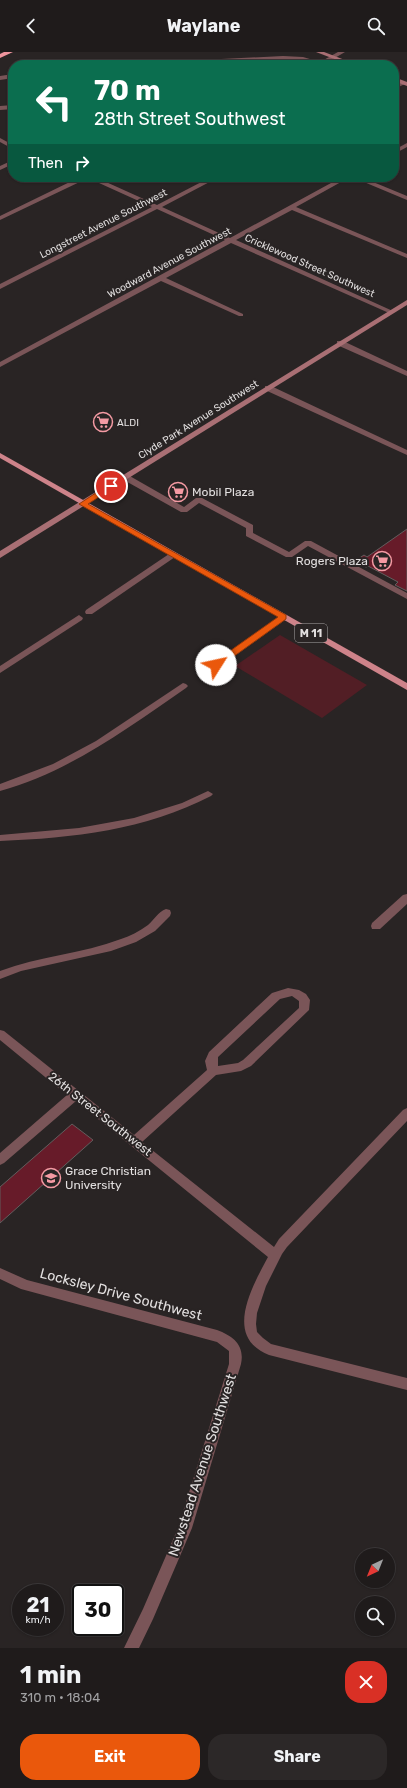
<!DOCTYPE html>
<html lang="en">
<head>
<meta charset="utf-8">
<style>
  :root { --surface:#1f1b1b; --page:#2c2828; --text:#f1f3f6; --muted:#a1a1a3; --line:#3c393a; --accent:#ea580c }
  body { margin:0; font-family:Rubik,sans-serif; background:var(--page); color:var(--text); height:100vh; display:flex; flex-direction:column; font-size:15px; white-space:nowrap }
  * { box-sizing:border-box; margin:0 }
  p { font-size:13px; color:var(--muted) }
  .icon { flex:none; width:22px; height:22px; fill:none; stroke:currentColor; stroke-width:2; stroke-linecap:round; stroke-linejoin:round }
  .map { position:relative; height:1596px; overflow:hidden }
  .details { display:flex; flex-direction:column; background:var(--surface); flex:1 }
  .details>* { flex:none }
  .top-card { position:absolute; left:8px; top:8px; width:391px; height:122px; border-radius:16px; box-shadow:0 1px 3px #0004,0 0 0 1px var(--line); background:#0b6e4f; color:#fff; overflow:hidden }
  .needle { width:26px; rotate:223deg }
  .buttons { position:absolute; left:355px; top:1496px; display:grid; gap:8px }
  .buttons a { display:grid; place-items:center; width:40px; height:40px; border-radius:50%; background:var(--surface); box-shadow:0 1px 3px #0004,0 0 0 1px var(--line); font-size:20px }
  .speed { position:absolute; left:12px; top:1532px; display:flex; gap:8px; font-size:20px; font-weight:700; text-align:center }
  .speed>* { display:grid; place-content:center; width:52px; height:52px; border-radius:50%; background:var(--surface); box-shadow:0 1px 3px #0004,0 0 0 1px var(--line); line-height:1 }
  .speed small { font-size:10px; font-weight:400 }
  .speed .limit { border:2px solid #111; border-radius:6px; background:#fff; color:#111 }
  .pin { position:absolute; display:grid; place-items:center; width:34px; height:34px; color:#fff; margin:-17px; border:2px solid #fff; border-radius:50%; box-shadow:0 1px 4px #0007 }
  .me { position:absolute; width:44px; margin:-22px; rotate:55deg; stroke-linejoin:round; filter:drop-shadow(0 0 3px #0008) }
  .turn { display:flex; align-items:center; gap:14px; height:84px; padding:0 20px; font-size:18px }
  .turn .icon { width:52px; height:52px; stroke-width:2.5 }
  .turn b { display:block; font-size:28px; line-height:34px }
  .then { display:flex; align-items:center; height:38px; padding:0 20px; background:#0003; gap:8px; font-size:15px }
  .round { display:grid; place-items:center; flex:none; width:42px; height:42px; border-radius:16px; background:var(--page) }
  .summary { display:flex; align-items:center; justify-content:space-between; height:68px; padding:0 20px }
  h1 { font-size:24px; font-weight:700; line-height:30px }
  .action { display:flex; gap:8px; margin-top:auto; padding:8px 20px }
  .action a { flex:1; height:46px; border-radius:16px; background:var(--accent); color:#fff; font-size:16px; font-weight:700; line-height:46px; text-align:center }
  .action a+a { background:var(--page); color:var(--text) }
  header { display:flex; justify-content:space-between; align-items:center; height:52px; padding:0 20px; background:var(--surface); font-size:18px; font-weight:700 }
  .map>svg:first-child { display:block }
  .green { fill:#521e25 }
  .building { fill:#671b29; stroke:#635d5d }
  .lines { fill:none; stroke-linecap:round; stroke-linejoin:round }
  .street { fill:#7a5558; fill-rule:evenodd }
  .secondary { fill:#a96f74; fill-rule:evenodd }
  .primary { fill:#ce838a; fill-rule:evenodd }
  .highway { fill:#ef959e; fill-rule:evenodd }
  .route { fill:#ea580c; stroke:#983908 }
  .labels { text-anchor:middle; stroke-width:4; stroke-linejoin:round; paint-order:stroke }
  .far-street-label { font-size:10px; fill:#e2dfdf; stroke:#292424 }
  .far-poi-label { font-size:10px; fill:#e2dfdf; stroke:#292424; text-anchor:start }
  .shield { fill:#292424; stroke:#aaa7a7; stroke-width:1 }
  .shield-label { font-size:11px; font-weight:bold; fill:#e2dfdf }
  .poi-label { font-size:12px; fill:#e2dfdf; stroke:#292424; text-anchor:start }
  .street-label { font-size:12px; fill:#e2dfdf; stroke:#292424 }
  .near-street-label { font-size:14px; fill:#e2dfdf; stroke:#292424 }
</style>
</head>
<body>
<header><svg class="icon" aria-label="back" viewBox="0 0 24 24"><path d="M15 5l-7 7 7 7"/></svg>Waylane<svg class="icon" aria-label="search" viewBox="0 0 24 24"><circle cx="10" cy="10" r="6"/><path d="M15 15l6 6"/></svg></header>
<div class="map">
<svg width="407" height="1596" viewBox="0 0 407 1596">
  <rect width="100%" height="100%" fill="#292424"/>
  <path class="green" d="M280,583l87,50 -45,33 -87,-52z"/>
  <g class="building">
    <path d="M407,477v62l-12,-6 3,-3 -30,-16 -2,1 -11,-6 9,-6 3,2z"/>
    <path d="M72,1072l21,16 -93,83v-36z"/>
  </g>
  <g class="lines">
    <g class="street">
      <path d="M338,0h7l-22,13h-8l-12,-4 -20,-1 -108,5h-37l3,-2 142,-7 20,1 17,5z"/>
      <path d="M13,22v4l-13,2v-4z"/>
      <path d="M403,29l2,1v2l-11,5v-4z"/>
      <path d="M13,53v4l-13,1v-4z"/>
      <path d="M0,86l13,7v4l-13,-7z"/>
      <path d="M407,91v4l-13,7v-4z"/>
      <path d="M13,108v4l-13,6v-4z"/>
      <path d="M80,125h15l62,28 54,-28h8l-57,30 68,31 112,-61h8l-54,30 111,47v4l-115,-48 -56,30 159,72 -6,1 -158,-70 -65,35 77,36v2h-4l-78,-35 -161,86v-5l225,-122 -68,-31 -157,80v-5l152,-77 -64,-29 -88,42v-4z"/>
      <path d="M352,125h9l46,19v4z"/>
      <path d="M337,289h6l64,30v5l-70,-31z"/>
      <path d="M265,334h6l136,64v5l-142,-65z"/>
      <path d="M122,423h6l56,32 12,-9h6l51,27v8l36,19 16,-11h6l96,52v6l-99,-53 -16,11h-6l-40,-21v-8l-47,-25 -12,9h-6l-59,-33z"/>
      <path d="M172,500l3,1v4l-83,57h-6l-1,-2 1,-2z"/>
      <path d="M283,562l4,3 -1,2 -67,48h-6l-1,-2 1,-2z"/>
      <path d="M79,563l4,3 -1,2 -82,53v-7z"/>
      <path d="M183,631l3,1 2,2 -2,2c-58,40 -117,84 -186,103v-7l53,-20 43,-23z"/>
      <path d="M208,739l5,3 -2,2c-66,34 -138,42 -211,45v-6l79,-7 55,-10 48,-15z"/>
      <path d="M407,842v10l-27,25h-8l-1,-3 1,-3 31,-28z"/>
      <path d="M166,857l4,1 1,3 -1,3 -15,15 -19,11 -25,9 -90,20 -21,8v-8c39,-15 82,-17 121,-32 9,-3 19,-8 27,-14 6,-5 10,-13 18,-16z"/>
      <path d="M288,936l11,2 7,4 4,6 -1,10 -58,56 -10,5 -25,4 -74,67 132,105 5,-8 124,-129 4,-2v13l-120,126 -5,7 -16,32 -9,27 -1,11 1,8 6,6 8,6 136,34v12l-138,-35c-46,-18 -17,-68 -1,-98l-192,-156 -72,62 -4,2v-12l67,-58 -67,-55v-10l4,1 130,104 73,-65 -2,-9 4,-9 63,-59zM292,944l7,5v7l-56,52 -5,3 -20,3v-9l62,-58z"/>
      <path d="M0,1216l27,12 190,50c16,6 28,15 24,34l-49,164 -39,91 -14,29h-15l19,-39 35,-81 51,-164v-13l-12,-9 -196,-53 -21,-10z"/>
    </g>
    <g class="secondary">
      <path d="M316,0h8l34,13h-8z"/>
      <path d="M394,25l13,5v4l-13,-5z"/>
      <path d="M407,248v5l-407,253v-7z"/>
    </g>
    <path class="primary" d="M0,401l407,230v7l-407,-232z"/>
    <path class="highway" d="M4,0h9l-13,6v-4z"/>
  </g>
  <path class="route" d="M111,431l4,3 -1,1 -26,17 198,111v4l-67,48h-6v-4l65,-46 -199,-113z"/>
  <defs>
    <symbol id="supermarket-ring" viewBox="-11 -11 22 22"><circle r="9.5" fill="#292424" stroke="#f49aa3" stroke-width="1.5"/><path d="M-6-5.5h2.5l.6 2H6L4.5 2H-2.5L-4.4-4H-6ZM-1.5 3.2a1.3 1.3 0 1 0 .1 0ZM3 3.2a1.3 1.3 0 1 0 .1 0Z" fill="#f49aa3"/></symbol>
    <symbol id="university-ring" viewBox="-11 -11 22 22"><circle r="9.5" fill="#292424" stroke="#f49aa3" stroke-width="1.5"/><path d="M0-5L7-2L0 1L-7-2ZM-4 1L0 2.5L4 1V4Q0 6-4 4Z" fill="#f49aa3"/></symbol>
  </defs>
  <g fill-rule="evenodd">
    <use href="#supermarket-ring" x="92" y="359" width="22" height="22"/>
    <use href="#supermarket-ring" x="167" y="429" width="22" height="22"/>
    <use href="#supermarket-ring" x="371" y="498" width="22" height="22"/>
    <use href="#university-ring" x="40" y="1115" width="22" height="22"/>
  </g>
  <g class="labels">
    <g class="far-street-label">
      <text transform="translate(103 171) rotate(-27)" y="4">Longstreet Avenue Southwest</text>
      <text transform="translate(169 210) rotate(-28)" y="4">Woodward Avenue Southwest</text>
      <text transform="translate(310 213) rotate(24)" y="4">Cricklewood Street Southwest</text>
      <text transform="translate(198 367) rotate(-32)" y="4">Clyde Park Avenue Southwest</text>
    </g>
    <g class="far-poi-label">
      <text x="117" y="374">ALDI</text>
    </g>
    <rect class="shield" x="295" y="572" width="32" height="18" rx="3"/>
    <g class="shield-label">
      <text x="311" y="585">M 11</text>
    </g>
    <g class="poi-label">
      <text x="192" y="444">Mobil Plaza</text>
      <text x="368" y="513" text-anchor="end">Rogers Plaza</text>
      <text x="65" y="1123">Grace Christian<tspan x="65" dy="14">University</tspan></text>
    </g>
    <g class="street-label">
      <text transform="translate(100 1062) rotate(38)" y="4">26th Street Southwest</text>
    </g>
    <g class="near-street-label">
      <text transform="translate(121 1242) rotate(15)" y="5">Locksley Drive Southwest</text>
      <text transform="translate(202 1413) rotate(-72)" y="5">Newstead Avenue Southwest</text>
    </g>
  </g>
</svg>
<div class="buttons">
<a><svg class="needle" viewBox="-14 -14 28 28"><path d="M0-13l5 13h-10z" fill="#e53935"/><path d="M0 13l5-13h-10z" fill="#a1a1a3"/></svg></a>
<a><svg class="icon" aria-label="search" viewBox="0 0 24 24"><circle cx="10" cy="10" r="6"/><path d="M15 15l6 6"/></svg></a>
</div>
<div class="speed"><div>21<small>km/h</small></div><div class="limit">30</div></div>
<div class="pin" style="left:111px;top:434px;background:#d93025"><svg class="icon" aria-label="arrive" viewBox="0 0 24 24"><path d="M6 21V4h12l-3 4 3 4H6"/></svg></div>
<svg class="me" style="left:216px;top:613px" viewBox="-20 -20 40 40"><circle r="19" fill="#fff"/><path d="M0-13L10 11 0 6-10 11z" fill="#ea580c"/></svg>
<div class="top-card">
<div class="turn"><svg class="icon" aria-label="left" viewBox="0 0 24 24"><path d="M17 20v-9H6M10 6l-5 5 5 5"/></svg><div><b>70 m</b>28th Street Southwest</div></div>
<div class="then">Then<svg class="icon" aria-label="right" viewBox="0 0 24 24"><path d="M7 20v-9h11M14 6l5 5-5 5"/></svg></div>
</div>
</div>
<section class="details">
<div class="summary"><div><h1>1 min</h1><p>310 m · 18:04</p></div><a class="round" style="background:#d93025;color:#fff"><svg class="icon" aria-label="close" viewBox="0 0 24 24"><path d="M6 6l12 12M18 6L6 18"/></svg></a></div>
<div class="action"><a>Exit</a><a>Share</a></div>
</section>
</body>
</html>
